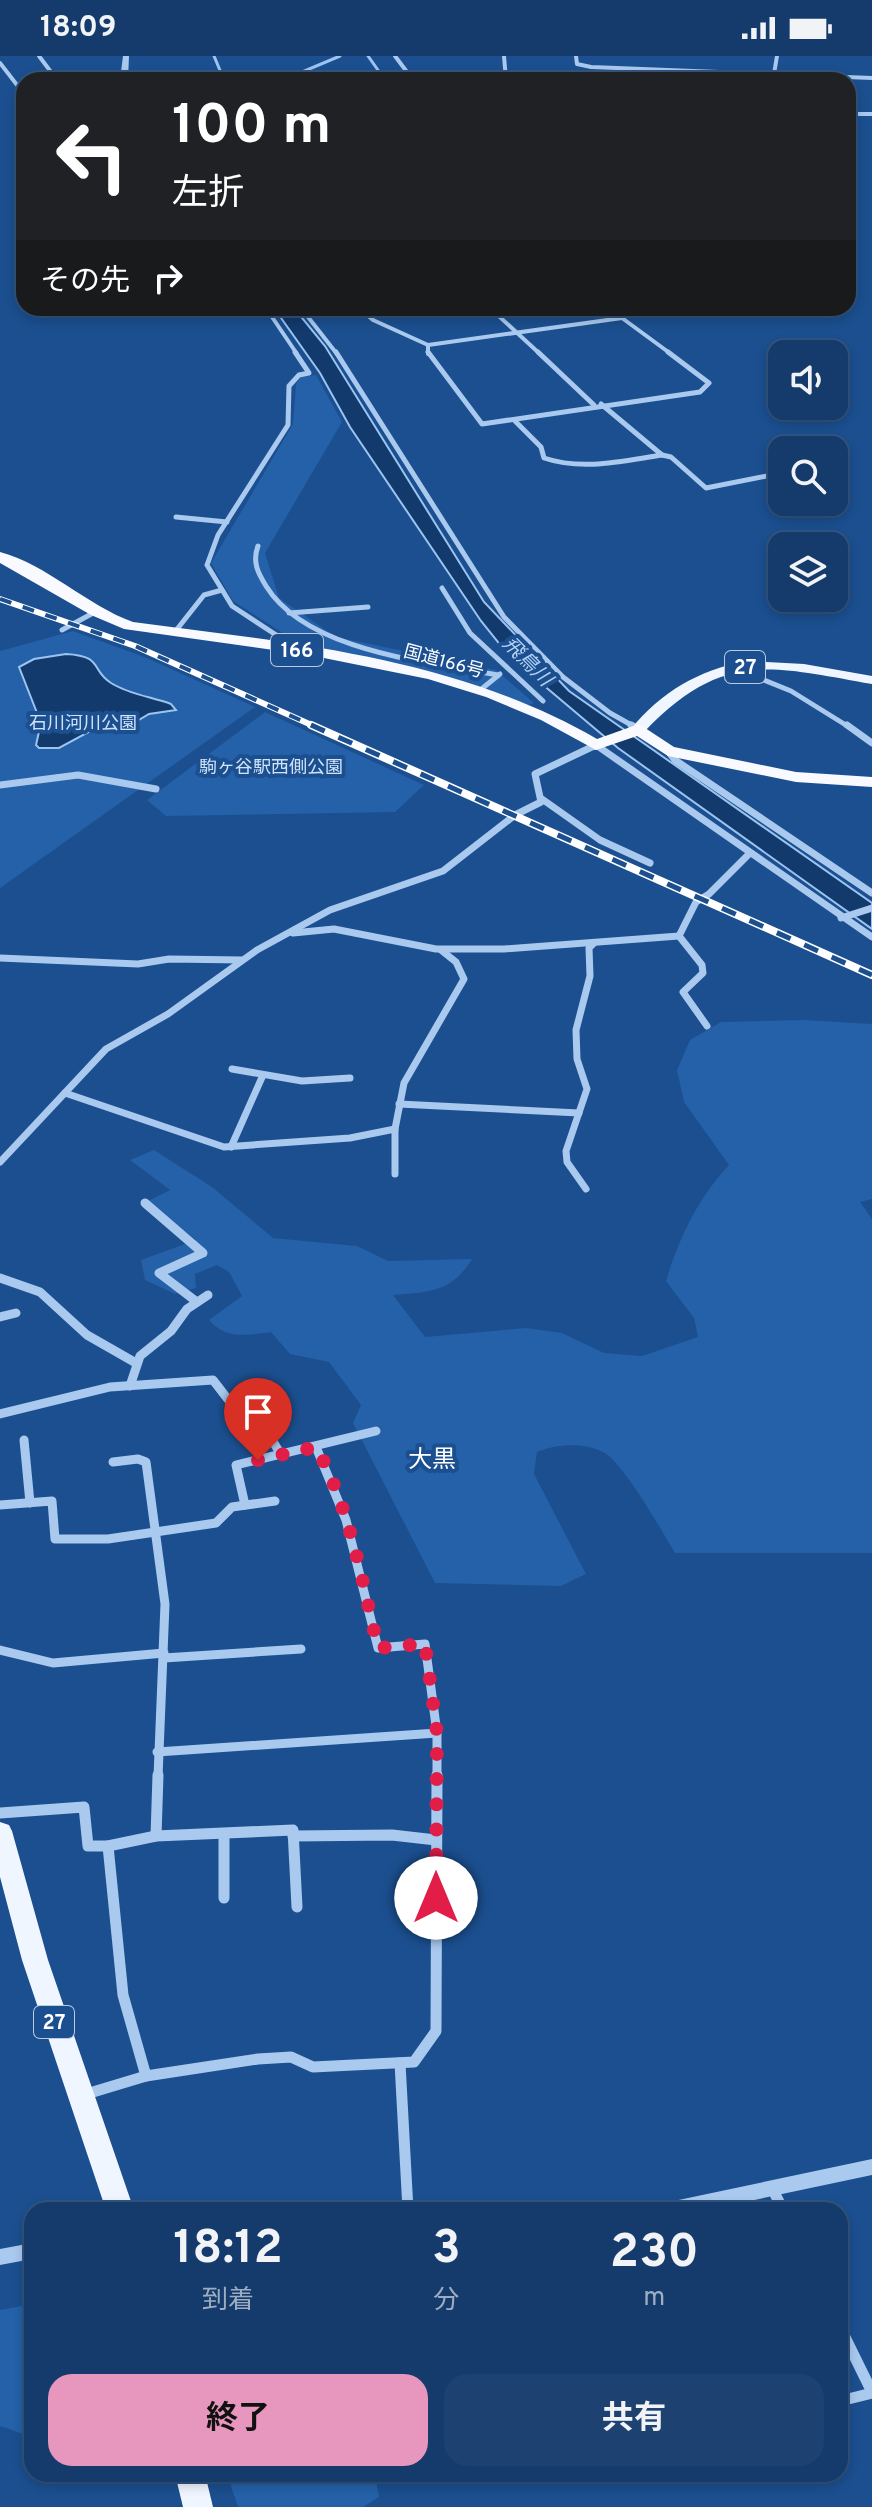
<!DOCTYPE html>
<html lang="ja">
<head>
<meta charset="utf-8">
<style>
  :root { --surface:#143b6b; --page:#1d4271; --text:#f1f3f6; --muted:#9dadc1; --line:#33557e; --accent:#e797bd }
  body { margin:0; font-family:Overpass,"Noto Sans JP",sans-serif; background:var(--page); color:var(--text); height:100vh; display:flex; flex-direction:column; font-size:30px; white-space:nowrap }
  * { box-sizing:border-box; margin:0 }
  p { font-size:26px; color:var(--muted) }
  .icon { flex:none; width:44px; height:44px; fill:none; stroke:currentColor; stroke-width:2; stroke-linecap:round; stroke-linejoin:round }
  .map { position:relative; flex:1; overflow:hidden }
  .panel { position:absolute; left:24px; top:2146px; width:824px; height:280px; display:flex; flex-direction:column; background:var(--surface); border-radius:24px; box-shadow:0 4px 12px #0003,0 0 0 2px var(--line) }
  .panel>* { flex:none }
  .banner { position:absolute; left:16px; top:16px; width:840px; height:244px; border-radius:24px; box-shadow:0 4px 12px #0003,0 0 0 2px var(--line); background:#202124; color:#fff; overflow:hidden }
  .tools { position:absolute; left:768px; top:284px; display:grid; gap:16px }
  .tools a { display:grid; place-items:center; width:80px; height:80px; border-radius:16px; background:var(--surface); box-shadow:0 4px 12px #0003,0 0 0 2px var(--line); font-size:40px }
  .pin { position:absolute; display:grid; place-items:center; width:68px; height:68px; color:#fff; margin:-82px -34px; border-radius:50% 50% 50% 0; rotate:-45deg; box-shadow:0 0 8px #0007 }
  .pin .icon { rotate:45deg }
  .me { position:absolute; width:88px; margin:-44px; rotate:0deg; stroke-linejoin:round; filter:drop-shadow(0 0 6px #0008) }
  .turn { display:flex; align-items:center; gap:28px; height:168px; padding:0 24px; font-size:36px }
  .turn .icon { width:104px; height:104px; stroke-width:2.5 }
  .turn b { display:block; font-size:56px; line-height:68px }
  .then { display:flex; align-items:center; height:76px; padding:0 24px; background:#0003; gap:16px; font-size:30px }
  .eta { display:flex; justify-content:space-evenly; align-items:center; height:136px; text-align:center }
  .eta b { font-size:48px; font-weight:700; line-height:56px }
  .action { display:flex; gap:16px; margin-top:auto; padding:16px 24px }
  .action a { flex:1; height:92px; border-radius:24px; background:var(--accent); color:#111; font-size:32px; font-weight:700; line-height:92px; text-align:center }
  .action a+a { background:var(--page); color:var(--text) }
  .status { display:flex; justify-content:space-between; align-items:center; height:56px; padding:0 40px; background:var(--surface); direction:ltr }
  .status svg { height:22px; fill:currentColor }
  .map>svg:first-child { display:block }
  .green { fill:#2461a8 }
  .water { fill:#123a6d; stroke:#9cc4f0; stroke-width:2 }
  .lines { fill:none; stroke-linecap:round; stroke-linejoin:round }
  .stream { stroke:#9cc4f0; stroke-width:3 }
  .minor-far4 { stroke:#a9c9ee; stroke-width:4 }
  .minor-far3 { stroke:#a9c9ee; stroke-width:5 }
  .minor-far2 { stroke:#a9c9ee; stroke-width:7 }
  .minor-far1 { stroke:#a9c9ee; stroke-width:9 }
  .minor { stroke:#a9c9ee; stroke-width:11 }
  .tertiary { fill:#a9c9ee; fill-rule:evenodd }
  .primary { fill:#f0f6ff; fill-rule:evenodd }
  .trunk { fill:#f8faff; fill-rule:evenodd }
  .rail-far1-casing { stroke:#fff; stroke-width:6 }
  .rail-casing { stroke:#fff; stroke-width:8 }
  .rail-far1 { stroke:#1b4f8f; stroke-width:4; stroke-dasharray:12; stroke-linecap:butt }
  .rail { stroke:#1b4f8f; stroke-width:5; stroke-dasharray:15; stroke-linecap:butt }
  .route { stroke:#e11d48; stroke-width:14; stroke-dasharray:0 25.2 }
  .labels { text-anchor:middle; stroke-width:8; stroke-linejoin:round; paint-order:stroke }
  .far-street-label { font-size:18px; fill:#fff; stroke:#1b4f8f }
  .far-park-label { font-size:18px; fill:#cfe3fa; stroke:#1b4f8f }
  .shield { fill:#1b4f8f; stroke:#bbcadd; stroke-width:2 }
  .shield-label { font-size:20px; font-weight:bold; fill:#fff }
  .far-water-label { font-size:20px; font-style:italic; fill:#b5d3f5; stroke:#1b4f8f }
  .neighbourhood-label { font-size:24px; fill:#fff; stroke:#1b4f8f }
</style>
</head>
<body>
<div class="status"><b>18:09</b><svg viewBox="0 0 49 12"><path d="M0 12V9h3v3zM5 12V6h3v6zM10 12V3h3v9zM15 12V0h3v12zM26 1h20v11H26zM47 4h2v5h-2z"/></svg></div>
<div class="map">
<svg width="872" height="2451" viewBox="0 0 872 2451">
  <rect width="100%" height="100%" fill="#1b4f8f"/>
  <g class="green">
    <path d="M316,319l26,47 -77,131 14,45 57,39 160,33 38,33 -5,2 -86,-30 -137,-27 -73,-47 -22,-38 82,-139 3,-40 5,-7z"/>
    <path d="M73,575l74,27 108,49 -255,181v-237z"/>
    <path d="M265,656l159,73 -29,27 -229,4 -19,-16z"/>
    <path d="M804,964l68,4v175l-12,3 12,17v334h-197c-14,-23 -51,-90 -72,-101 -20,-10 -47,-8 -66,0l-3,22 52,100 -25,12 -126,-3 -82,-160 8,-18 -32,-43 -39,-8 -19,-22c-24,3 -45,8 -62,-12l33,-24 -13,-24 -12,-7 -22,9 1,14 -21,6 -30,-14 -4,-20 55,-20 -48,-39 22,-11 -40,-30 24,-10 58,37 61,51 84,8 31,15 84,-2c-21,34 -43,33 -79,36l32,42 101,-9 36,5 42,20 38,3 56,-19 -4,-19 -28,-37c13,-43 32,-83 63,-116l-45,-63 -7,-32 13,-30 31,-18z"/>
    <path d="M32,2248v133l-32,-11v-116z"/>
    <path d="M227,2418h148l4,23 -16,10h-125z"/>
  </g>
  <g class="water">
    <path d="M274,252h20l31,38 159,256 85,89 303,212v26l-254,-181 -108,-91 -29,-36 -131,-194 -30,-54z"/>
    <path d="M66,598c38,2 24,16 45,29 17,11 41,14 60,21l5,6 -27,4 -12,7 -30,1 -48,26h-20l-3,-3 5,-22 -22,-56 15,-8z"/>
  </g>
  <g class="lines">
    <g class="stream">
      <path d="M214,0l10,24"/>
      <path d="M368,0l17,24"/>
      <path d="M283,24l57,-24"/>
    </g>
    <g class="minor-far4">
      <path d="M39,0l18,24"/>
      <path d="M395,0l18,24"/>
      <path d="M504,0l2,24"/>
      <path d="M576,0l1,8 14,3 281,11"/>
      <path d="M0,7l24,31"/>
      <path d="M773,24l4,-24"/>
      <path d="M848,58h24"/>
      <path d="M266,252l31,46"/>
      <path d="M301,252l36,46"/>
      <path d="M359,252l14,12 55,25"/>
      <path d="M490,252l50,46"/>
      <path d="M428,289v9"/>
      <path d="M428,289l194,-27 49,36"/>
    </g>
    <g class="minor-far3">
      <path d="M336,296l168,265 59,60 47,36 25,14"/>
      <path d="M428,296l54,72 218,-32 9,-9 -41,-31"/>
      <path d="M538,296l56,53"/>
      <path d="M515,365l26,26 3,11c39,13 78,3 118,-3l-61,-51"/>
      <path d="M662,399l9,2 35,31 76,-15"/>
      <path d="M176,461l51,5"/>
      <path d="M258,490c-6,16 0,27 8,40 41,66 162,76 232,89"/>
      <path d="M442,532l28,45 73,68"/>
      <path d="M289,557l79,-6"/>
      <path d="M62,574l33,-18"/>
      <path d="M174,577l30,-38 18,-5"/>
      <path d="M293,590l-61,-40 -25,-41 11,-30 70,-110 1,-39 10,-11 10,-2 -14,-21"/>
      <path d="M737,613l54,22 58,36"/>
      <path d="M479,635l21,-17"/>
    </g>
    <g class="minor-far2">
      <path d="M631,669l8,4"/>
      <path d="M847,669l25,18"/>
      <path d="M668,695l7,9 197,133"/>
      <path d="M0,729l78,-10 78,14"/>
      <path d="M542,743l58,41 50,23"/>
      <path d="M841,862l31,-10"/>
      <path d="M293,877l41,-4 102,20h68l175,-13 23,29 1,8 -20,19 24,34"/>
      <path d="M679,880l17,-34 13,-8 41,-41"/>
      <path d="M0,902l138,6 31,-5 73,1"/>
      <path d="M232,1013l70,12 48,-3"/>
      <path d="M65,1037l159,54 126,-9 45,-9"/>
      <path d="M399,1048l180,9"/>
      <path d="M231,1091l32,-72"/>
      <path d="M0,1106l106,-113 62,-35 89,-64 73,-40 113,-39 72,-56 26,-13 -6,-28 61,-29 276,192"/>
      <path d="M395,1118v-45l9,-46 60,-104 -8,-17 -15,-12"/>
      <path d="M586,1133l-19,-27 -1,-11 21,-62 -10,-30 -1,-29 14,-54 -1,-28 4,-4"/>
    </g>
    <g class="minor-far1">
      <path d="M145,1147l58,50 -44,20 38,29"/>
      <path d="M0,1222l40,14 47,43 49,28"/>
      <path d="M0,1261l16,-4"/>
      <path d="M130,1330l10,-30 31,-25 16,-22 21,-14"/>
      <path d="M0,1358l110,-27 103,-7 24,31 27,15 17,29"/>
      <path d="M24,1384l6,63"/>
      <path d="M316,1391l30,73 32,128 47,-4 12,89v44"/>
      <path d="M113,1406l25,-3 8,3 19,142 -7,173"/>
      <path d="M0,1449l52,-4 3,38h53l108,-16 16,-16 43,-6"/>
      <path d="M245,1449l-9,-40 140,-34"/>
      <path d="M0,1594l53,13 111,-10"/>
      <path d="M164,1602l137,-9"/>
      <path d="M157,1696l280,-19"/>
    </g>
    <g class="minor">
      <path d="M0,1757l84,-6 4,39h20"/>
      <path d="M224,1778v64"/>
      <path d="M156,1780l2,-61"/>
      <path d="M293,1780l99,-1 44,5"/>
      <path d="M400,2007l8,147"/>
      <path d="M146,2020l-23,-81 -15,-149 48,-10 137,-6 4,77"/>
      <path d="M83,2039l63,-19 112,-17 33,-2 22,10 101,-5 22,-31 1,-256"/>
      <path d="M772,2132l11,22"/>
      <path d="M840,2271l32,65"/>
      <path d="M840,2345l32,-8"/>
    </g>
    <g class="tertiary">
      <path d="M123,0h6l-1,24h-8z"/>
      <path d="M872,2103v16l-165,35h-48l3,-6 7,-2z"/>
      <path d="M32,2187v16l-32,6v-16z"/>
    </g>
    <g class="primary">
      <path d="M745,605l59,3 68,12v8c-103,-18 -149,-34 -228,48h-10l-3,-3c31,-38 67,-58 114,-68z"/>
      <path d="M0,1766l9,3 3,6 36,129 86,250h-28l-84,-250 -22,-83z"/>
      <path d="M175,2418h30l8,33h-30z"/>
    </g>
    <path class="trunk" d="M0,496c48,13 86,53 133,70 159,21 322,35 464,117l42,-15 35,23 122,25 76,5v10l-76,-5 -128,-26 -31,-20 -41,14 -55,-30 -55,-23 -58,-18 -119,-24 -185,-26 -33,-14 -91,-52z"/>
    <defs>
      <path id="rail-far1" d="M0,543l135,47 181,81"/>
      <path id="rail" d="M311,669l561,250"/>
    </defs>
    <use href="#rail-far1" class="rail-far1-casing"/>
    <use href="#rail" class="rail-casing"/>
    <use href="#rail-far1" class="rail-far1"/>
    <use href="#rail" class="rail"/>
  </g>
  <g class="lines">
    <path class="route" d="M258,1404l58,-13c34,61 46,134 62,201l47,-4 12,89 -1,165"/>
  </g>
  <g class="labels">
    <g class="far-street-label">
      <text transform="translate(444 605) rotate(15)" y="6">国道166号</text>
    </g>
    <g class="far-park-label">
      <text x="83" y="673">石川河川公園</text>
      <text x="271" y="717">駒ヶ谷駅西側公園</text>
    </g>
    <g class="shield">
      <rect x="271" y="578" width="52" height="32" rx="6"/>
      <rect x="725" y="595" width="40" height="32" rx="6"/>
      <rect x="34" y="1950" width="40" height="32" rx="6"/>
    </g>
    <g class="shield-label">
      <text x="297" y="601">166</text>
      <text x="745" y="618">27</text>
      <text x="54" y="1973">27</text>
    </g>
    <g class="far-water-label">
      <text transform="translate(528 605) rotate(45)" y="7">飛鳥川</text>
    </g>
    <g class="neighbourhood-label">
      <text x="432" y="1411">大黒</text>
    </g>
  </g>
</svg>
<div class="tools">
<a><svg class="icon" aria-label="sound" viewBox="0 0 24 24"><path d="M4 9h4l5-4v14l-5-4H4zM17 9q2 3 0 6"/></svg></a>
<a><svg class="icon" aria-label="search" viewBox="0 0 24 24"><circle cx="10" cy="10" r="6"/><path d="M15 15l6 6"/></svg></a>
<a><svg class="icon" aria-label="layers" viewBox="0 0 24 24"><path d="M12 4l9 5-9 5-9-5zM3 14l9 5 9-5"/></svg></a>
</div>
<div class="pin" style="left:258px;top:1404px;background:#d93025"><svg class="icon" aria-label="arrive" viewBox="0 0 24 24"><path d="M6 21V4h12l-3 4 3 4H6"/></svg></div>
<svg class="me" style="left:436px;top:1842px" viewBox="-20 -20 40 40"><circle r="19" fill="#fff"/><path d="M0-13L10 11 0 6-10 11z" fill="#e11d48"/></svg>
<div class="banner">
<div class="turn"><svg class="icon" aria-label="left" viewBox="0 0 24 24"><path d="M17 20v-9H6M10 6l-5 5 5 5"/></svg><div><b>100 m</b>左折</div></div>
<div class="then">その先<svg class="icon" aria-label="right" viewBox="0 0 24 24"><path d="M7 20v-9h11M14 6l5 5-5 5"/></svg></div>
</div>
<section class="panel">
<div class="eta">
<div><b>18:12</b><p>到着</p></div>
<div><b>3</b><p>分</p></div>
<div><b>230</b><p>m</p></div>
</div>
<div class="action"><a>終了</a><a>共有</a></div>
</section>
</div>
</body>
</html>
